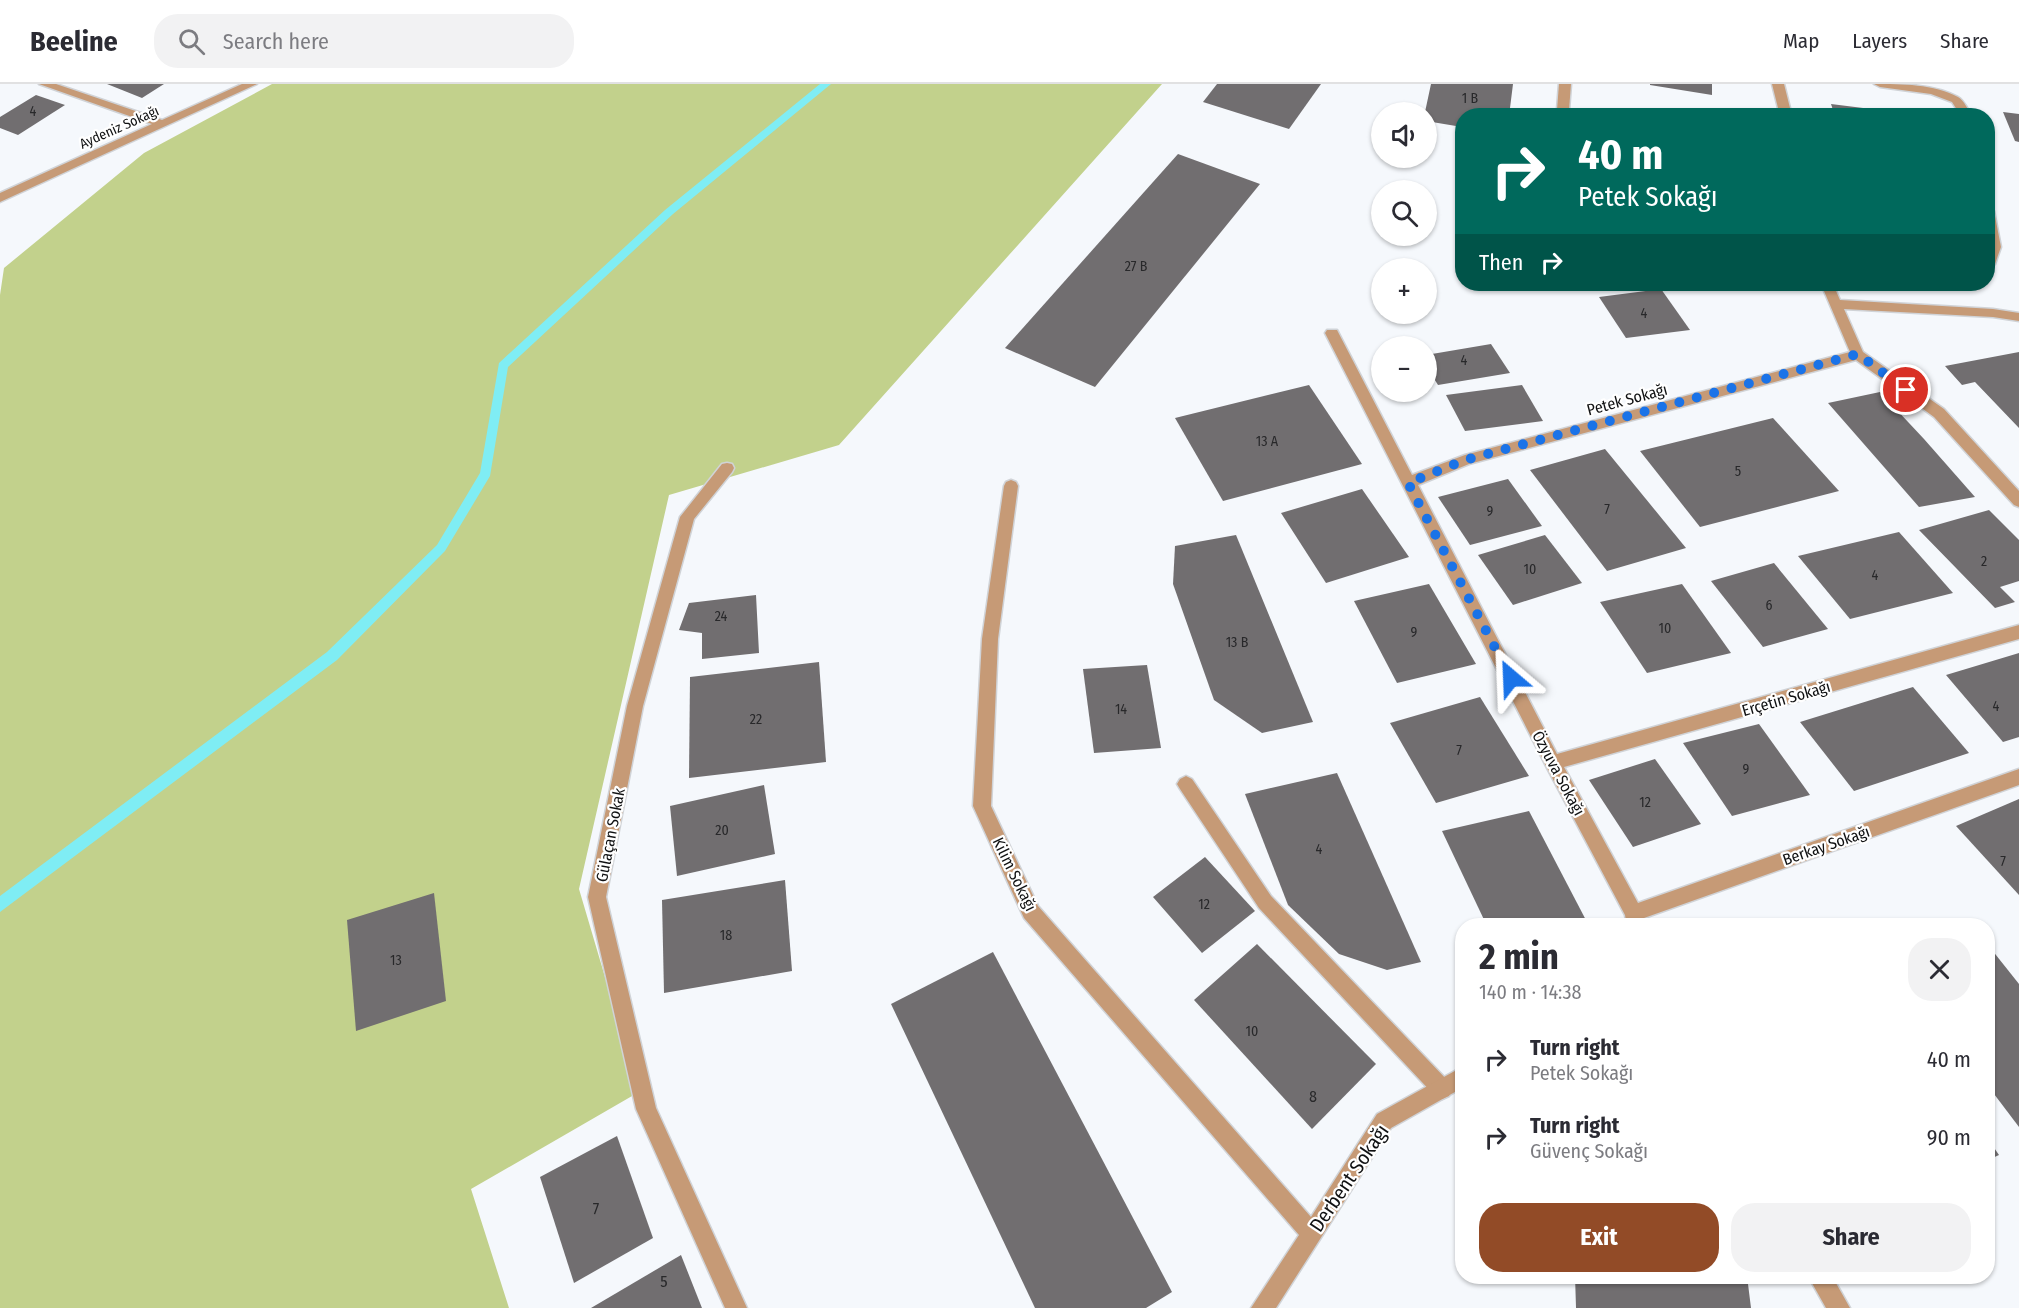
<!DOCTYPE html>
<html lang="en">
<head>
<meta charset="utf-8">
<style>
  :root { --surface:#fff; --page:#f2f2f3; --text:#2b2b33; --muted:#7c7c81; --line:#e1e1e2; --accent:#924b27 }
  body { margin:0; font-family:"Fira Sans Condensed",sans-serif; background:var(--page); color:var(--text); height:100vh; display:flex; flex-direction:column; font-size:22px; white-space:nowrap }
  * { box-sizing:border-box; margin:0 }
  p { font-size:20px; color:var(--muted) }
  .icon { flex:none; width:33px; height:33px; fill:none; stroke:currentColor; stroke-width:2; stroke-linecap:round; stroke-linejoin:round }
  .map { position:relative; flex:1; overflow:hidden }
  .details { position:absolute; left:1455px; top:834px; width:540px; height:366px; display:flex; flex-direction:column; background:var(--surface); border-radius:24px; box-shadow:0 2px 4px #0004 }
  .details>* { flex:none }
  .banner { position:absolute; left:1455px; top:24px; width:540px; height:183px; border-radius:24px; box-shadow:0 2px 4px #0004; background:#00695c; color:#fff; overflow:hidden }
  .controls { position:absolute; left:1371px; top:18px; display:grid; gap:12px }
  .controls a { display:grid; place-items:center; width:66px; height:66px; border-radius:50%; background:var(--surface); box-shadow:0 2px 4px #0004; font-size:30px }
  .pin { position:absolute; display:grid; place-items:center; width:51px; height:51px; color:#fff; margin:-26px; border:3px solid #fff; border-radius:50%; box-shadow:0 2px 6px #0007 }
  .me { position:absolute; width:66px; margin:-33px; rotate:334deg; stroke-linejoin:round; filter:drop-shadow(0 0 4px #0008) }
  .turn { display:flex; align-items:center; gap:21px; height:126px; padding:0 24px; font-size:27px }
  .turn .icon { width:78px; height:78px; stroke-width:2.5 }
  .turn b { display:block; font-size:42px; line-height:51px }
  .then { display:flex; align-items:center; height:57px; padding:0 24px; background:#0003; gap:12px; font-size:22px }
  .round { display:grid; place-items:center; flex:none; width:63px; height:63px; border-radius:24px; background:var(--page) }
  .headline { display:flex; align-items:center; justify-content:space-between; height:102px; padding:0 24px }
  h1 { font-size:36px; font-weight:700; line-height:45px }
  .action { display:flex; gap:12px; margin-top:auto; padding:12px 24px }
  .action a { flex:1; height:69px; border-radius:24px; background:var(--accent); color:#fff; font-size:24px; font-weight:700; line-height:69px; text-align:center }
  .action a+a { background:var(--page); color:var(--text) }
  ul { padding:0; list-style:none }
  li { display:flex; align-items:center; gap:18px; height:78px; padding:0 24px }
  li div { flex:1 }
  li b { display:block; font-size:22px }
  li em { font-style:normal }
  header { display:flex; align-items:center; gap:36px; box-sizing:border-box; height:84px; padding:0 30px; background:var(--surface); border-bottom:2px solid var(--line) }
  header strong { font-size:28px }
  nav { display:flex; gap:33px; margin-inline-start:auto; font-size:21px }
  .search { width:420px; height:54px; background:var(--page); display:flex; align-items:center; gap:15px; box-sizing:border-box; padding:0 21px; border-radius:24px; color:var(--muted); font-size:22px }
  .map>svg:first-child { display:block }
  .green { fill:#c2d18c }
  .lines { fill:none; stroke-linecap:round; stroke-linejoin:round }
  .stream { fill:#7fedf4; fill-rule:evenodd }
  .building { fill:#716e70 }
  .service-casing { stroke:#d0d3d7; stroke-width:3 }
  .minor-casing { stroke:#d0d3d7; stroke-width:3 }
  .service { fill:#c69a76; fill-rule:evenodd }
  .minor { fill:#c69a76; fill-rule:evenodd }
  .route { stroke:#1a73e8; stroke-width:10; stroke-dasharray:0 18 }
  .labels { text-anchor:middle; stroke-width:4.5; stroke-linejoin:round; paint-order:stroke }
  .number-label { font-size:14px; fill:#28282a }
  .far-street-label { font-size:14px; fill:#101112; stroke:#fff }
  .street-label { font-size:16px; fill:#101112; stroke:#fff }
  .near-number-label { font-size:16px; fill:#28282a }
  .near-street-label { font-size:20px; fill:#101112; stroke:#fff }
</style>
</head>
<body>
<header>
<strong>Beeline</strong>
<div class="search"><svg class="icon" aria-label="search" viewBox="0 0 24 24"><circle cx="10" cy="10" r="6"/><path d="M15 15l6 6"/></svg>Search here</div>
<nav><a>Map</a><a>Layers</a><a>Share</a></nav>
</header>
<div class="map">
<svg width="2019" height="1224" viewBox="0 0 2019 1224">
  <rect width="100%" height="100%" fill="#f5f8fc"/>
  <path class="green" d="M272,0h890l-323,361 -170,50 -90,394 60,203 -168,97 38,119h-509v-1013l4,-27 140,-115z"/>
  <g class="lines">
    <path class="stream" d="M820,0h11l-158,130 -165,153 -18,109 -45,75 -108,109 -337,252v-16l327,-244 110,-107 43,-72 19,-110 166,-153z"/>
  </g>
  <g class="building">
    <path d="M107,0h57l-22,14z"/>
    <path d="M1217,0h104l-32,45 -86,-27z"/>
    <path d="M1431,0h82l-4,32h-47v11l-36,-6 -1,-9z"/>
    <path d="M1650,0h62v11l-62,-10z"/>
    <path d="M36,11l29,10 -47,30 -18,-7v-11z"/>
    <path d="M1831,20l72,9 1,3h-69z"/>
    <path d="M2003,28l16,2v28l-4,-1z"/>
    <path d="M1178,70l82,30 -165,203 -90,-39z"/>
    <path d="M1661,205l29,41 -64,8 -27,-41z"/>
    <path d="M1491,260l19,29 -72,12 -12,-19v-11z"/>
    <path d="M2019,268v76l-44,-46 -13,3 -17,-19z"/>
    <path d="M1309,301l53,79 -139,37 -48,-83z"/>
    <path d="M1522,301l21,36 -78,10 -19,-36z"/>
    <path d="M1880,308l44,47 51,58 -56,10 -91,-104z"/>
    <path d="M1773,334l66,73 -139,36 -60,-76z"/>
    <path d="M1605,365l81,99 -79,23 -77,-101z"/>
    <path d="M1508,395l34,47 -72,19 -32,-48z"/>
    <path d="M1362,405l47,68 -83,26 -45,-70z"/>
    <path d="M1989,426l30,30v41l-19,6 15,15 -20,6 -76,-78z"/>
    <path d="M1899,448l54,61 -103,26 -52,-63z"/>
    <path d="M1236,451l77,187 -51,11 -48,-33 -41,-116 2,-38z"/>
    <path d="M1545,451l37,48 -69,22 -35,-50z"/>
    <path d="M1774,479l54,66 -65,18 -52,-66z"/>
    <path d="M1429,500l47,80 -79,19 -43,-82z"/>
    <path d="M1682,500l49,69 -84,20 -47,-71z"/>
    <path d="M756,511l3,58 -57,6v-26l-23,-3 10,-27z"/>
    <path d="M2019,569v84l-16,5 -57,-67z"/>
    <path d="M819,578l7,100 -137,16 1,-101z"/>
    <path d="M1147,581l14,83 -67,5 -11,-84z"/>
    <path d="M1913,603l56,66 -115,38 -54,-69z"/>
    <path d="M1480,613l49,79 -93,27 -46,-80z"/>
    <path d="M1759,640l51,71 -78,21 -49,-73z"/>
    <path d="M1655,675l46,65 -68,23 -44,-67z"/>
    <path d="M1337,689l84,189 -34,8 -48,-16 -51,-49 -43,-111z"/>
    <path d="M764,701l11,69 -98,22 -7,-70z"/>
    <path d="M2019,715v96l-63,-69z"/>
    <path d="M1529,727l59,113 -101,2 -45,-95z"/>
    <path d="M1205,773l50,54 -53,42 -49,-56z"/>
    <path d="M785,796l7,91 -128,22 -2,-93z"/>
    <path d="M434,809l12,108 -90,30 -9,-111z"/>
    <path d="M1257,860l119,120 -64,65 -118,-129z"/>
    <path d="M1988,861l31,39v143l-31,-41z"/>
    <path d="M993,868l179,340 -26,16h-111l-144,-304z"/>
    <path d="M617,1052l36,102 -79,45 -34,-106z"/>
    <path d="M1988,1055l11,16 -11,5z"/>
    <path d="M681,1171l21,53h-111z"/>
    <path d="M1575,1192h172l4,32h-175z"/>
  </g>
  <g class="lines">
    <defs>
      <g id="service">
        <path d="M1559,0h12l-2,26 -6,3 -6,-3z"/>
        <path d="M1874,0c28,0 60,0 84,13 6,3 10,13 14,19h-11l-9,-14 -21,-8 -51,-7z"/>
        <path d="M1988,123l6,4 7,36 -6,17 -7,3z"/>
        <path d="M1186,692l6,3 79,117 178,186 3,7 -3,7 -7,3 -7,-3 -176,-188 -79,-119 -3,-5 3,-5z"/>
      </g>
      <g id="minor">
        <path d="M39,0h17l106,36 80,-36h15l-257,118v-9l152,-69z"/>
        <path d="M1772,0h12l8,32h-12z"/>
        <path d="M1821,200h12l7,16 153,9 26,4v8l-26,-4 -149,-8 19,43 81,57 75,82v16l-5,-2 -80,-88 -78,-57 -387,104 -51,21 139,269 462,-129v14l-455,128 74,136 381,-134v16l-375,133 1,8h-18l-2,-11 -78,-147 -222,-435 2,-3h10l75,145 53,-20 385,-103z"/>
        <path d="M727,379l5,1 2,4 -2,4 -38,47 -51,187 -37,191 50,211 91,200h-22l-89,-199 -48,-212 39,-191 53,-189 42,-53z"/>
        <path d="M1011,396l5,2 2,4 -20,153 -7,167 47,100 273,311 66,-103 85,-47v21l-71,40 -115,180h-25l48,-73 -275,-317 -51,-112 9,-167 22,-153 2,-4z"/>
        <path d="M1808,1192h24l18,32h-24z"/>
      </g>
    </defs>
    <use href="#service" class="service-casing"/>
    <use href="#minor" class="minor-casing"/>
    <use href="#service" class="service"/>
    <use href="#minor" class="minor"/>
  </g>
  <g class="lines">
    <path class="route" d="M1511,594l-103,-195 57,-23 393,-106 48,36"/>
  </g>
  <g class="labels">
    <g class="number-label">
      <text x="1470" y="19">1 B</text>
      <text x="33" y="32">4</text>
      <text x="1136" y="187">27 B</text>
      <text x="1644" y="234">4</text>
      <text x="1464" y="281">4</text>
      <text x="1267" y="362">13 A</text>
      <text x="1738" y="392">5</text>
      <text x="1607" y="430">7</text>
      <text x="1490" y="432">9</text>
      <text x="1984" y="482">2</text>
      <text x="1530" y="490">10</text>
      <text x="1875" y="496">4</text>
      <text x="1769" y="526">6</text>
      <text x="721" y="537">24</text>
      <text x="1665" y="549">10</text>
      <text x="1414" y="553">9</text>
      <text x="1237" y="563">13 B</text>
      <text x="1996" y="627">4</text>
      <text x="1121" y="630">14</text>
      <text x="756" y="640">22</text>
      <text x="1459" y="671">7</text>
      <text x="1746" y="690">9</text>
      <text x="1645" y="723">12</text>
      <text x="722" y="751">20</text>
      <text x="1319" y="770">4</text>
      <text x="2003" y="782">7</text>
      <text x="1204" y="825">12</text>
      <text x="726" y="856">18</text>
      <text x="396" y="881">13</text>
      <text x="1252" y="952">10</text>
    </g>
    <g class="far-street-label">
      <text transform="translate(119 43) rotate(-24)" y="5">Aydeniz Sokağı</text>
    </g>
    <g class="street-label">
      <text transform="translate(1627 315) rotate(-15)" y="6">Petek Sokağı</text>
      <text transform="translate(1786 614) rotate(-16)" y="6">Erçetin Sokağı</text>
      <text transform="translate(1559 689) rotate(62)" y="6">Özyuva Sokağı</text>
      <text transform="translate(610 751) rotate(-79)" y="6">Gülaçan Sokak</text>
      <text transform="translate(1826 761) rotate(-19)" y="6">Berkay Sokağı</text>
      <text transform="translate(1015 790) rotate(64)" y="6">Kilim Sokağı</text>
    </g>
    <g class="near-number-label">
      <text x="1313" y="1018">8</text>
      <text x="596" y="1130">7</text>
      <text x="664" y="1203">5</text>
    </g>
    <g class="near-street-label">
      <text transform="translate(1349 1094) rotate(-56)" y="7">Derbent Sokağı</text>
    </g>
  </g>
</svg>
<div class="controls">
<a><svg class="icon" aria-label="sound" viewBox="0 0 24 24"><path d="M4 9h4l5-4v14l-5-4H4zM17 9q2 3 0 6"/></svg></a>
<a><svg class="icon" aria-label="search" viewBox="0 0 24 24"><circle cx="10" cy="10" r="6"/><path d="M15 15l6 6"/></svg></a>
<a>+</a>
<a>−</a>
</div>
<div class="pin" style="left:1906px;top:306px;background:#d93025"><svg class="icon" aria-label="arrive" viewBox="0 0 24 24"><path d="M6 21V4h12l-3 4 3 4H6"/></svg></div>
<svg class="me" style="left:1511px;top:594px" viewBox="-20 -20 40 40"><path d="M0-17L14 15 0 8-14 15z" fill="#1a73e8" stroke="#fff" stroke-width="4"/></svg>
<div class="banner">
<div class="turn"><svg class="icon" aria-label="right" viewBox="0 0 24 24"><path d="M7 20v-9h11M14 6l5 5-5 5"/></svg><div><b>40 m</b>Petek Sokağı</div></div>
<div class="then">Then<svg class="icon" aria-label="right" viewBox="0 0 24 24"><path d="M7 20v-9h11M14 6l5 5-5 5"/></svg></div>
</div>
<section class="details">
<div class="headline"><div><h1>2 min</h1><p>140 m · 14:38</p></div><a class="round"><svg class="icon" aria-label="close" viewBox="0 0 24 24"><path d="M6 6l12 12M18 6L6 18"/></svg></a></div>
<ul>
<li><svg class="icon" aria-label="right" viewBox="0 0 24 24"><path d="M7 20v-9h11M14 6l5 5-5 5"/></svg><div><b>Turn right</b><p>Petek Sokağı</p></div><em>40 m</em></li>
<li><svg class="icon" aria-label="right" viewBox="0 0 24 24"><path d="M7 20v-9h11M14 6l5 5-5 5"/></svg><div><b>Turn right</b><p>Güvenç Sokağı</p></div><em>90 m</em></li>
</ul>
<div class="action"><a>Exit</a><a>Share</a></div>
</section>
</div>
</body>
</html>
